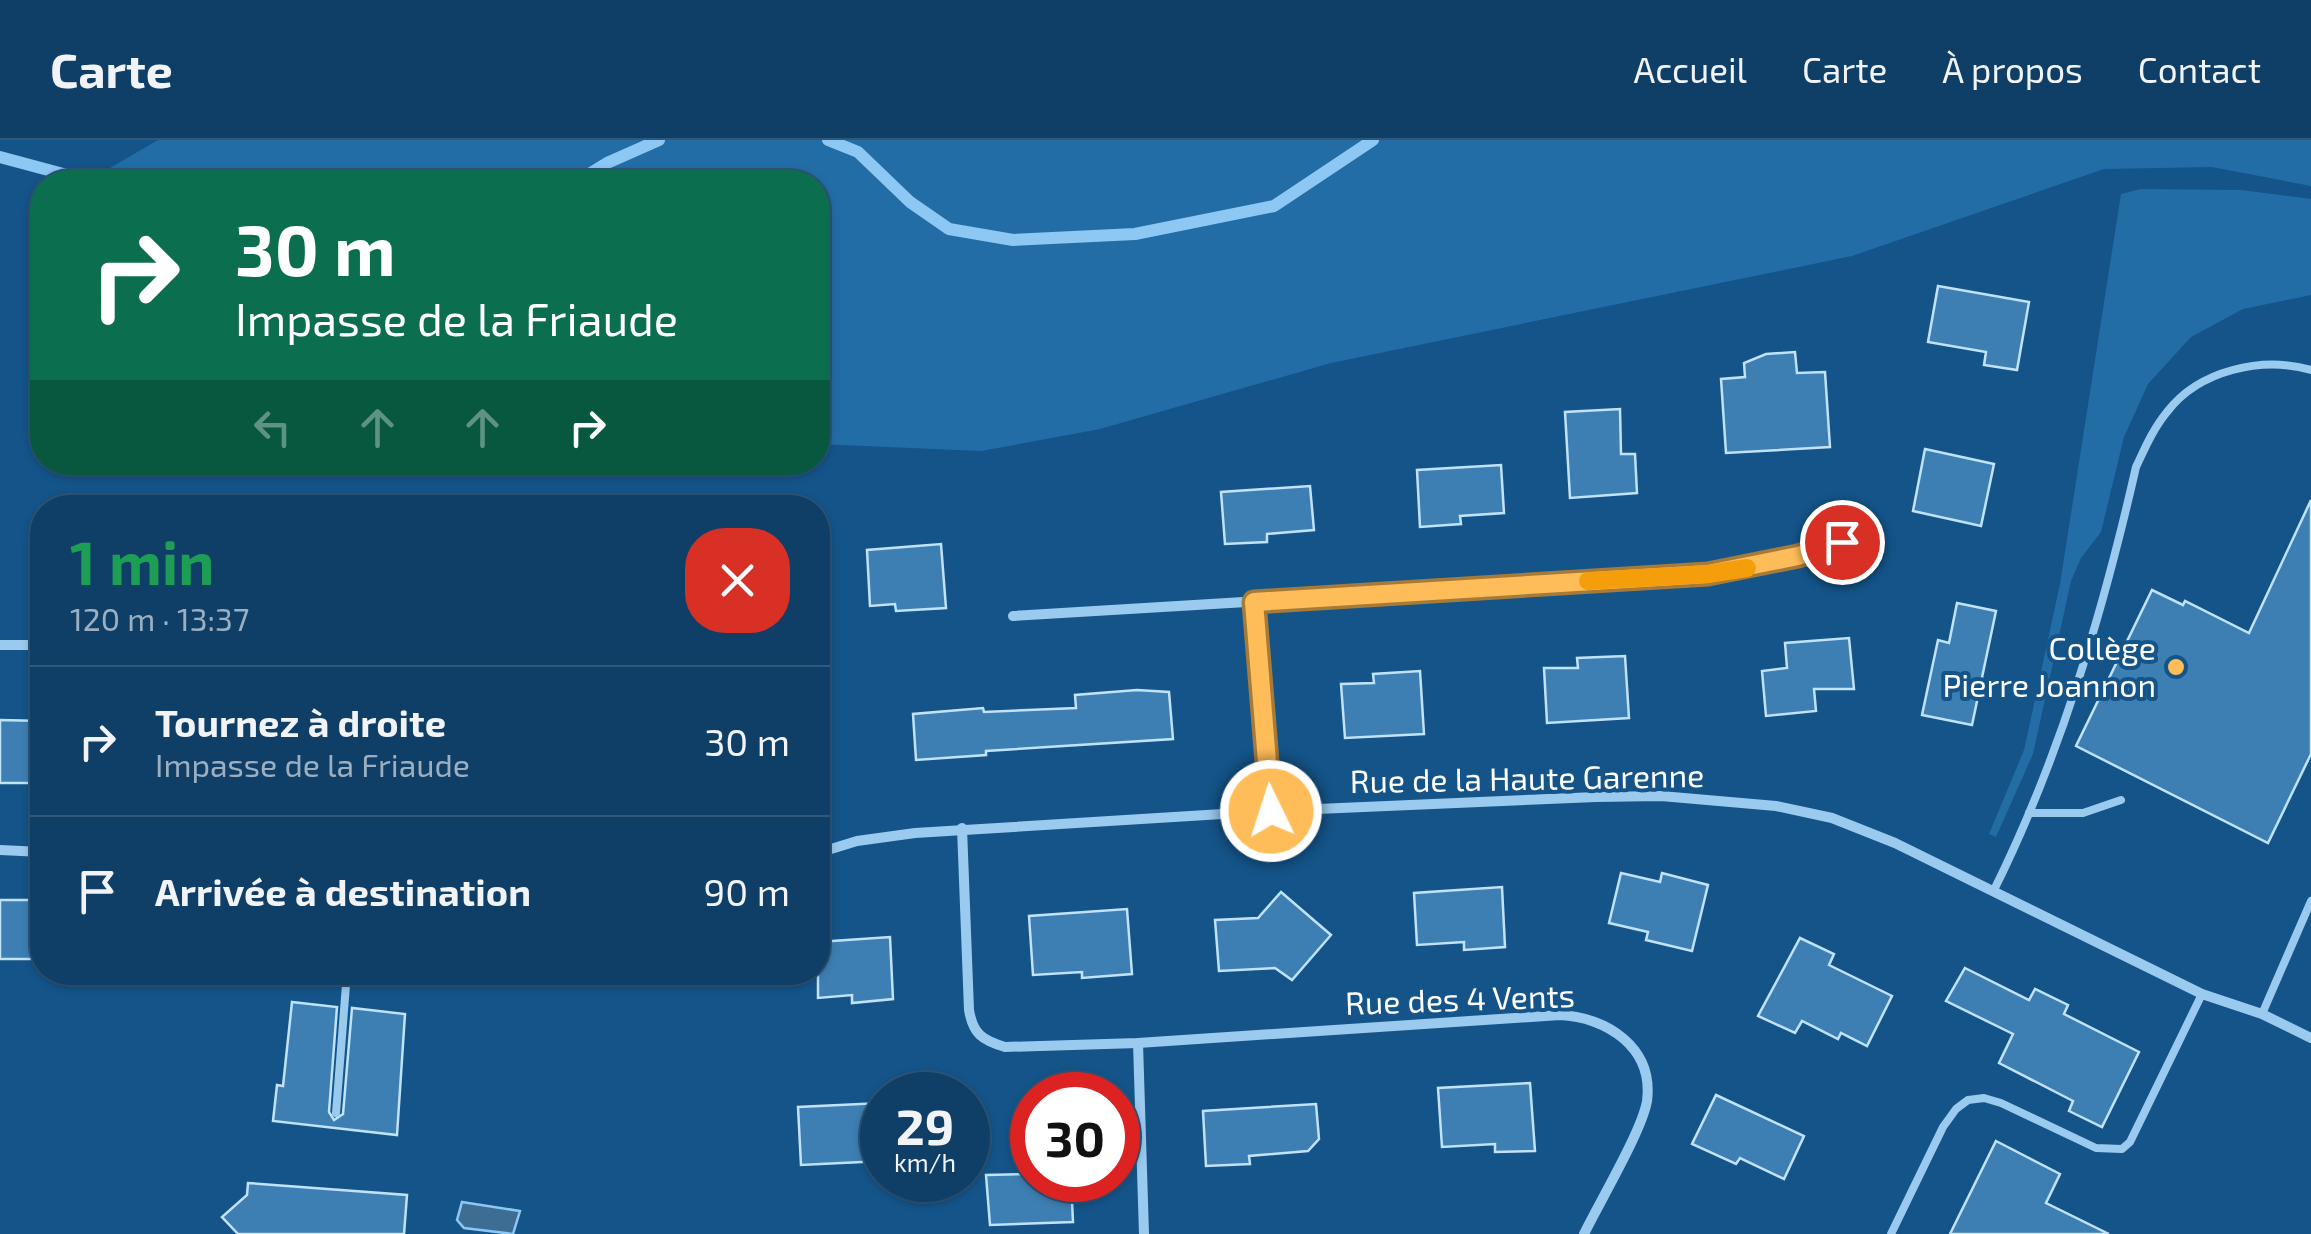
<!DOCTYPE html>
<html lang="fr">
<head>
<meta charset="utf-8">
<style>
  :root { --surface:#0f3f67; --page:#18466d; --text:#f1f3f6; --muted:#9bafc0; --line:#2f587b }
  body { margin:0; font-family:"Exo 2",sans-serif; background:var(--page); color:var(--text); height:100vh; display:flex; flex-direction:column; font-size:38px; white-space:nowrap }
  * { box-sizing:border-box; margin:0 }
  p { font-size:32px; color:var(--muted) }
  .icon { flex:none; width:55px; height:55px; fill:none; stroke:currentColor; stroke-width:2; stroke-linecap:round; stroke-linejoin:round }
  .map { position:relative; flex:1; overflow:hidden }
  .sheet { position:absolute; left:30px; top:355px; width:800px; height:490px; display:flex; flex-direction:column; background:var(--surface); border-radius:40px; box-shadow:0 2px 8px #0004,0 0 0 2px var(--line) }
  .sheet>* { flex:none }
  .top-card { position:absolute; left:30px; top:30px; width:800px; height:305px; border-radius:40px; box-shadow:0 2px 8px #0004,0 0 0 2px var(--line); background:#0b6e4f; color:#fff; overflow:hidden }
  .speed { position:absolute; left:860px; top:932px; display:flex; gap:20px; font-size:50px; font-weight:700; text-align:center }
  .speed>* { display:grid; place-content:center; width:130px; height:130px; border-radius:50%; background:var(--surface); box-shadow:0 2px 8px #0004,0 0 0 2px var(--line); line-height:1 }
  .speed small { font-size:25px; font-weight:400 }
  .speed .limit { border:15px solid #d22; background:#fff; color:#111 }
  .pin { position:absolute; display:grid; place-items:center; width:85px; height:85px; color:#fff; margin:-42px; border:5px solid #fff; border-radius:50%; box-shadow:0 2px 10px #0007 }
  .me { position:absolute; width:110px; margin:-55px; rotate:356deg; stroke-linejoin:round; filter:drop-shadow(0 0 8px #0008) }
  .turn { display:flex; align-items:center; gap:35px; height:210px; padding:0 40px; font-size:45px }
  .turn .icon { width:130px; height:130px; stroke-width:2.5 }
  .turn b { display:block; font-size:70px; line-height:85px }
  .lanes { display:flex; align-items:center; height:95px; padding:0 40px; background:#0003; justify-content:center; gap:50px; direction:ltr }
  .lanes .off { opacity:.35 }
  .round { display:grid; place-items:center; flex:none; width:105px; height:105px; border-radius:40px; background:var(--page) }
  .summary { display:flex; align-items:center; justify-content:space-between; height:170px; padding:0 40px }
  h1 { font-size:60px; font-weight:700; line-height:75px; color:#1e9e55 }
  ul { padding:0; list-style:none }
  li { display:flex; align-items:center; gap:30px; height:150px; padding:0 40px; border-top:2px solid var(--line) }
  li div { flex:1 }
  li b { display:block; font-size:38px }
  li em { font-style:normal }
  header { display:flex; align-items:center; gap:60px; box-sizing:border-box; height:140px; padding:0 50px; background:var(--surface); border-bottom:2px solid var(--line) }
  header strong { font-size:48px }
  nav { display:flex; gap:55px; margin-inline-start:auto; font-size:35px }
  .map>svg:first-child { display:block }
  .green { fill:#236da7 }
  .water { fill:#3e6d94; stroke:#8dc7f3; stroke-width:2.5 }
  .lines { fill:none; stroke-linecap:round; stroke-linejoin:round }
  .stream { stroke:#8dc7f3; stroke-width:12 }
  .building { fill:#3d7fb3; stroke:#c1e2fb; stroke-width:2.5 }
  .lane { stroke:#9bcaef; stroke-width:8 }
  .street { stroke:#9bcaef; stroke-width:10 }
  .route-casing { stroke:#a67b3a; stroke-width:25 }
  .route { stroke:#ffbd59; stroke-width:18 }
  .slow { stroke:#f59e0b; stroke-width:18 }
  .poi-dot { fill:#ffbd59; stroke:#145489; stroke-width:4 }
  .labels { text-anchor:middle; stroke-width:8; stroke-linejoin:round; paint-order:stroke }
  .poi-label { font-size:32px; fill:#fff; stroke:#145489; text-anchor:end }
  .street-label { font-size:32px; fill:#fff; stroke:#145489 }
</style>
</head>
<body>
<header>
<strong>Carte</strong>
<nav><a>Accueil</a><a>Carte</a><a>À propos</a><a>Contact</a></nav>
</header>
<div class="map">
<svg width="2311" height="1094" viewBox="0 0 2311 1094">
  <rect width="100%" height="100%" fill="#145489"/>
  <g class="green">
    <path d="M158,0h2153v46l-99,-19 -108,2 -252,87 -521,107 -231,66 -119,22 -163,-7v-262h-719l-1,-7z"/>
    <path d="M2141,49l100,1 70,9v96l-68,14 -52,28 -43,47 -24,53 -23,95 -20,26 -10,23 -38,173 -37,83 -7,-3 35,-84 36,-166 61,-390z"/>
  </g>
  <path class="water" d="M462,1062l58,9 -7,23 -49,-6 -7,-8z"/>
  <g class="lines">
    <g class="stream">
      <path d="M828,0l30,12 52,50 39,27 64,11 122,-6 139,-28 99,-66"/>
      <path d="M0,17l93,25"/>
      <path d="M576,42l31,-19 52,-23"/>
    </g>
  </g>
  <g class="building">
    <path d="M1938,146l91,16 -12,68 -33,-5 2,-13 -58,-10z"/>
    <path d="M1795,212l2,21 28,-1 5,75 -104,6 -5,-74 24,-2 -1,-14 22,-9z"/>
    <path d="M1620,269l1,45h14l2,39 -67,5 -5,-86z"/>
    <path d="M1925,309l69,15 -13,62 -68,-15z"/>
    <path d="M1501,325l3,48 -44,3 1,8 -41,3 -3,-57z"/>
    <path d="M1310,346l4,44 -47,4v8l-42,2 -4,-52z"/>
    <path d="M2311,360v254l-43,89 -192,-97 76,-156 31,15 2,-4 64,32z"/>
    <path d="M941,404l5,64 -50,3 -1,-7 -25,2 -3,-56z"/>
    <path d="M1957,463l39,8 -24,114 -50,-10 16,-75 11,3z"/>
    <path d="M1849,498l5,51h-40l2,22 -50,5 -4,-45 25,-3 -2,-25z"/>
    <path d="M1625,516l4,62 -82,5 -3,-55h34l-1,-10z"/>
    <path d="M1420,531l4,63 -79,4 -4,-54 33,-1 -1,-9z"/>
    <path d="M1137,550l32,2 4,47 -187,12v4l-70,5 -3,-46 70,-6 1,4 92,-4 -1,-13z"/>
    <path d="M0,580l42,1v62h-42z"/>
    <path d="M1621,733l39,9 2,-9 46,12 -16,66 -46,-11 2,-8 -39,-9z"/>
    <path d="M1502,747l3,60 -41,3v-8l-47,3 -3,-52z"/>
    <path d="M1281,752l50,43 -39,45 -17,-12 -56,3 -4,-51 43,-2z"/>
    <rect x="0" y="760" width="42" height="59"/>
    <path d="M1127,769l5,65 -50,4v-6l-49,3 -4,-59z"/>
    <path d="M890,797l3,62 -41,4v-8l-34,3v-56z"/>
    <path d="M1800,798l34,16 -5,11 63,31 -25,50 -26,-13 -3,6 -36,-18 -7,12 -37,-17z"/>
    <path d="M1965,828l64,32 6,-11 33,16 -4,9 75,38 -37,75 -33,-16 4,-10 -74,-38 14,-29 -67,-33z"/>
    <path d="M292,862l45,5 -8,105 5,8 9,-6 9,-106 53,6 -8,121 -124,-14 4,-36 6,1z"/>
    <path d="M1530,943l5,68 -40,1v-8l-53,3 -4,-59z"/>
    <path d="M1716,955l88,41 -20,43 -44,-21 -4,6 -44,-20z"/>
    <path d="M881,963l1,58 -81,4 -3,-58z"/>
    <path d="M1316,964l3,35 -11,12 -59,5 1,8 -44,2 -3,-55z"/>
    <path d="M1996,1001l64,33 -14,29 63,31h-159z"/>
    <path d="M1028,1034l1,6h42l2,42 -83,3 -4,-50z"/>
    <path d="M248,1043l159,12 -3,39h-166l-16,-17 25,-22z"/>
  </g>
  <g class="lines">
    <g class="lane">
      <path d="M2029,673h54l38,-13"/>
      <path d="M1994,750c66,-133 109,-278 142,-423 9,-19 17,-38 31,-55 32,-42 95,-56 144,-42"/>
      <path d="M2262,874l49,-113"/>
      <path d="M336,973l11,-141"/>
      <path d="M1891,1094l52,-107 13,-18 12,-9 16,-2 17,5 95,45 26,1 8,-7 72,-148"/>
    </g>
    <g class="street">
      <path d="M1254,462l17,209"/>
      <path d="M1013,476l696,-42 89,-18 44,-14"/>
      <path d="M0,505h42"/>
      <path d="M962,688l7,182c4,24 13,30 36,37l133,-4 422,-28c46,2 94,32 87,86 -5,30 -48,102 -63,133"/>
      <path d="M0,710l42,2"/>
      <path d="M818,713l39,-12 58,-8 356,-22 325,-14 65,-1 115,10 56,12 63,25 307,151 60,20 49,24"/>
      <path d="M1138,903l6,191"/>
    </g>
  </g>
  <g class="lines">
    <defs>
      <path id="route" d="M1271,671l-17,-209 454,-28 90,-18 44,-14"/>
    </defs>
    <use href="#route" class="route-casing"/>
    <use href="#route" class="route"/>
    <path class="slow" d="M1588,441l120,-7 39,-6"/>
  </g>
  <circle class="poi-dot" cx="2176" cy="527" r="10"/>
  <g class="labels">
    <g class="poi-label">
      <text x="2156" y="520">Collège<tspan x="2156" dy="37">Pierre Joannon</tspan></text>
    </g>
    <g class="street-label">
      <text transform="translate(1527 639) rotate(-1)" y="11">Rue de la Haute Garenne</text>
      <text transform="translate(1460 860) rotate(-2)" y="11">Rue des 4 Vents</text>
    </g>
  </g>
</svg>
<div class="speed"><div>29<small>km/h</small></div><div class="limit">30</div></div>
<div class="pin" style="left:1842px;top:402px;background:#d93025"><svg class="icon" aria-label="arrive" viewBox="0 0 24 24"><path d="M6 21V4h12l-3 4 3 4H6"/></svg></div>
<svg class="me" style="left:1271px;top:671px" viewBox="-20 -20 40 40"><circle r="17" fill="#ffbd59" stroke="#fff" stroke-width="3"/><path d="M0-11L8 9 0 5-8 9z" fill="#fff"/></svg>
<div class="top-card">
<div class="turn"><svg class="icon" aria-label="right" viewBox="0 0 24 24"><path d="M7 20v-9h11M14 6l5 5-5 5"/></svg><div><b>30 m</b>Impasse de la Friaude</div></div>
<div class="lanes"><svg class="icon off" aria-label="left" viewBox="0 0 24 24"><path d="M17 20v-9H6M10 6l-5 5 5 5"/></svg><svg class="icon off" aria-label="ahead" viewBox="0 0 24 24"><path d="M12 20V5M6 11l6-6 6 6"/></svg><svg class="icon off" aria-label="ahead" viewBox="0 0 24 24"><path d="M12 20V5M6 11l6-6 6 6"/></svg><svg class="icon" aria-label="right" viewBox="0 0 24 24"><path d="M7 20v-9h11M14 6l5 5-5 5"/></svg></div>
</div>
<section class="sheet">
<div class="summary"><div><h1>1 min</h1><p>120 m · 13:37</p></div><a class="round" style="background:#d93025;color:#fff"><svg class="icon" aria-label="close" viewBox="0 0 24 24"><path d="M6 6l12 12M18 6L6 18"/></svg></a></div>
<ul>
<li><svg class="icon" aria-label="right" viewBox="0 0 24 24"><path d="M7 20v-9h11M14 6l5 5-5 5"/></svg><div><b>Tournez à droite</b><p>Impasse de la Friaude</p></div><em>30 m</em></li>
<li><svg class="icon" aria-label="arrive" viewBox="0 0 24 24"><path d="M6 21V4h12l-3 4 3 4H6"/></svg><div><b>Arrivée à destination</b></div><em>90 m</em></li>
</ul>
</section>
</div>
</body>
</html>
